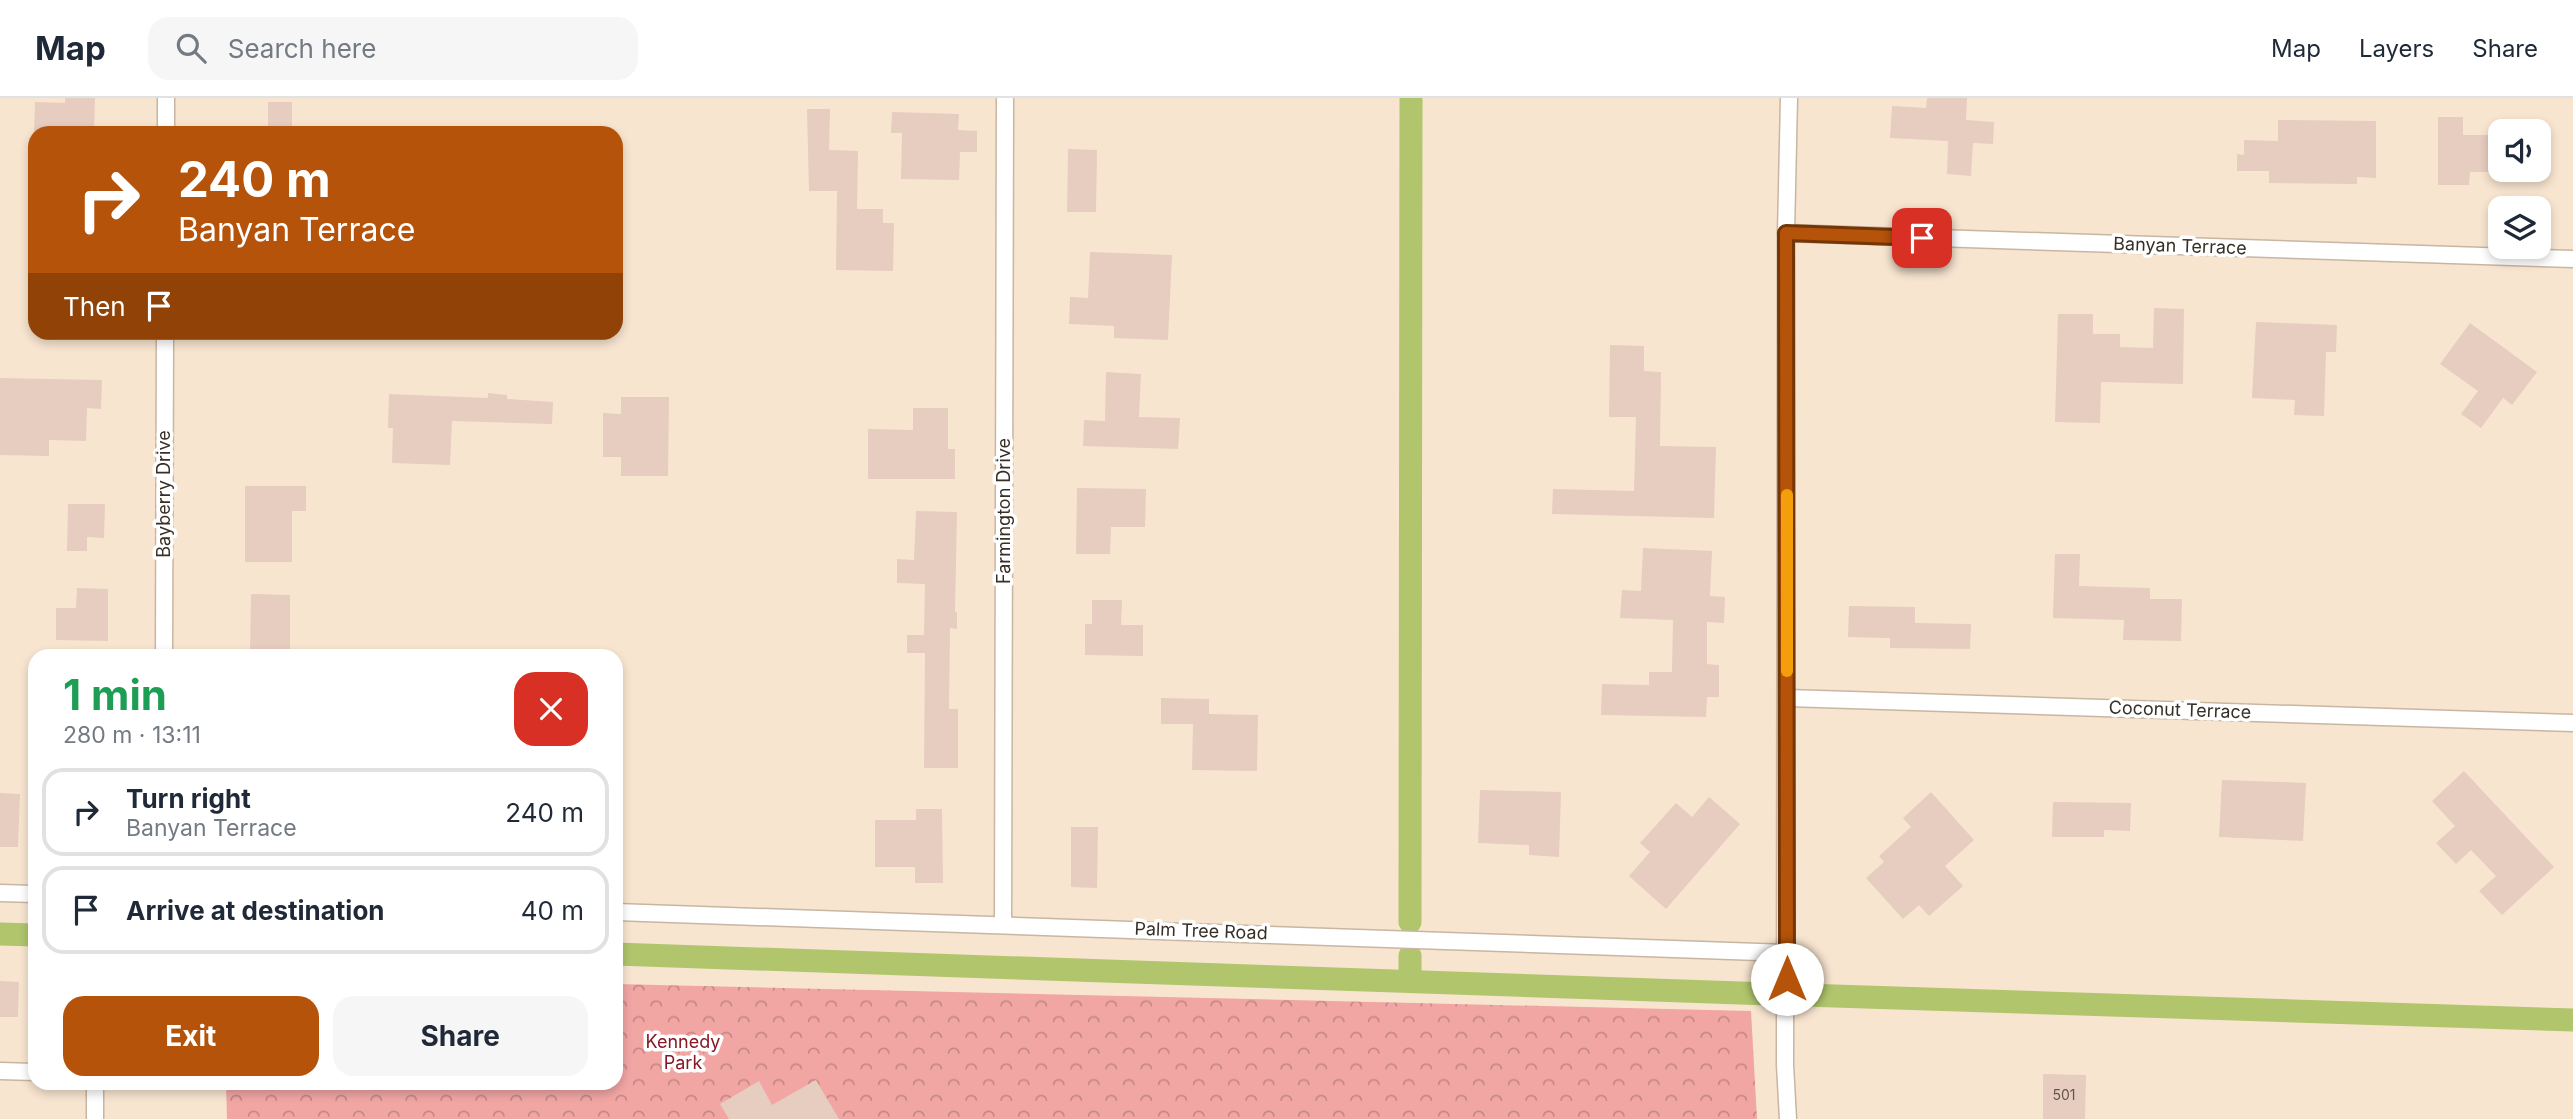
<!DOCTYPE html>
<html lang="en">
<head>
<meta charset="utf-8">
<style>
  :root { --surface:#fff; --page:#f6f6f7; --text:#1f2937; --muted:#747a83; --line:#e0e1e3; --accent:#b45309 }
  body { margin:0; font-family:Inter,sans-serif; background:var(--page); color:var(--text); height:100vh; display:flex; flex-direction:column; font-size:26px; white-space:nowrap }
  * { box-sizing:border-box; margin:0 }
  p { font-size:23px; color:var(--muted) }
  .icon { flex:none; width:38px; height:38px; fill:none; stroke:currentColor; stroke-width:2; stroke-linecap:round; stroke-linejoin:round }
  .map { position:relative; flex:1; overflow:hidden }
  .side { position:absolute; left:28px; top:551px; width:595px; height:441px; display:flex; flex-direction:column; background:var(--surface); border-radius:21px; box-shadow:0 4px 10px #0003 }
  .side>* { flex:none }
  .guide { position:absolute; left:28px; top:28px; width:595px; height:214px; border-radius:21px; box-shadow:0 4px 10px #0003; background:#b45309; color:#fff; overflow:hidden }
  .fabs { position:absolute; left:2488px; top:21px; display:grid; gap:14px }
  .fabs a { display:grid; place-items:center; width:63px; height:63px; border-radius:14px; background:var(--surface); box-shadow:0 4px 10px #0003; font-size:35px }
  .pin { position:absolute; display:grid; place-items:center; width:60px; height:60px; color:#fff; margin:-30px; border-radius:14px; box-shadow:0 4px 10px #0006 }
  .me { position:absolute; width:77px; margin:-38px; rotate:0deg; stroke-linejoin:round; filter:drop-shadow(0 0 5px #0008) }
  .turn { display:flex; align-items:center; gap:24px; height:147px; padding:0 35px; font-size:32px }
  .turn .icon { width:91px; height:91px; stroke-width:2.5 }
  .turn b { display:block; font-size:49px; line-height:60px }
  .then { display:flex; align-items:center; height:66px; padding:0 35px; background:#0003; gap:14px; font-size:26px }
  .round { display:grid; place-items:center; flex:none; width:74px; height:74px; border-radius:21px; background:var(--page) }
  .overview { display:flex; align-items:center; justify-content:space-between; height:119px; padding:0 35px }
  h1 { font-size:42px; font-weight:700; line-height:52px; color:#1e9e55 }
  .action { display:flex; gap:14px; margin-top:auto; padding:14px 35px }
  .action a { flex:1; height:80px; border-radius:21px; background:var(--accent); color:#fff; font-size:28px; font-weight:700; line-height:80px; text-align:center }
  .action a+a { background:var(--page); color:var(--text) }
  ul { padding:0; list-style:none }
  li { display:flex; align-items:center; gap:21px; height:88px; margin:0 14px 10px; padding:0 21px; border:4px solid var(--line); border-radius:21px }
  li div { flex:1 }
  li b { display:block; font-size:26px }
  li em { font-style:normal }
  header { display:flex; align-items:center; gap:42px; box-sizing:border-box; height:98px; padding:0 35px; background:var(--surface); border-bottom:2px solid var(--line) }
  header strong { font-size:33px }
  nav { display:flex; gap:38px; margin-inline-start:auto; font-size:24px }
  .search { width:490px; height:63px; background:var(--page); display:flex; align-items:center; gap:18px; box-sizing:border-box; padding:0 24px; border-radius:21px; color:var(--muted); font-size:26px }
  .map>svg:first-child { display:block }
  .forest { fill:url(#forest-crowns) }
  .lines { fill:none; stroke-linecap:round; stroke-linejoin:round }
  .canal { stroke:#b0c56c; stroke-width:23 }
  .building { fill:#e7ccc0 }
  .street-casing { stroke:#c8b6a2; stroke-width:19 }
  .street { stroke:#fff; stroke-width:16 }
  .route-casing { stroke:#753606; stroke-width:18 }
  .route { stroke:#b45309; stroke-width:12 }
  .slow { stroke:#f59e0b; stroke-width:12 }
  .labels { text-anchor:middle; stroke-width:7; stroke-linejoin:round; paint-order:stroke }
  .number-label { font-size:14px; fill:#63574d }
  .street-label { font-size:18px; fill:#373027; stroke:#fff }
  .park-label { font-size:18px; fill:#881725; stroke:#fff }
</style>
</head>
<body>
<header>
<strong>Map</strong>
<div class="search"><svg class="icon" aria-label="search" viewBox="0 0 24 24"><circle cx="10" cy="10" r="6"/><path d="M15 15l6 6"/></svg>Search here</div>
<nav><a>Map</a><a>Layers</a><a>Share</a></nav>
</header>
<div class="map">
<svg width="2573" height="1021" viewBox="0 0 2573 1021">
  <defs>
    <pattern id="forest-crowns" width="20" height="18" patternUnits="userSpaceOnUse" patternTransform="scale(1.75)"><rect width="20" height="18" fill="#f1a6a4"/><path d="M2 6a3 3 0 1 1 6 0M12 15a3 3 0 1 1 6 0" fill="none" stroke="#c48886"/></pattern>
  </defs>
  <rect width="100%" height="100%" fill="#f8e5d0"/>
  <path class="forest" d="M616,886l1135,27 6,108h-1530l-1,-36h390z"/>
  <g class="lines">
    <g class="canal">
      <path d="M1410,824l1,-824"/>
      <path d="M0,836l35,1"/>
      <path d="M616,856l1153,40"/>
      <path d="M1410,858v25"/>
      <path d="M1804,897l769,25"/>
    </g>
  </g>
  <g class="building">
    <path d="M65,0h30l-1,35h-60l1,-31 30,1z"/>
    <path d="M1927,0h40l-1,22 28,2 -1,22 -20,-1 -2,33 -24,-2 1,-33 -58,-3 2,-32 34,2z"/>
    <rect x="268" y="4" width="24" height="31"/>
    <path d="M807,11h23l-1,41 29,1 -1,58h26v14h11l-1,48 -57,-1 1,-79h-28z"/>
    <path d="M892,14l67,2 -1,16 19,1v21h-17l-1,28 -58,-1 1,-46h-11z"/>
    <path d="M2438,19h25v18h38v37h-31l-1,13h-31z"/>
    <path d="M2278,22l98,1v57l-19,-1v7l-88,-1v-12h-32v-17l7,1v-15l34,1z"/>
    <path d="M1068,51l29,1 -1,62h-29z"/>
    <path d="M1090,154l82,3 -4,85 -54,-2v-12l-45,-2 1,-27 18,1z"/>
    <path d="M2154,210l30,1 -1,75 -82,-2 -1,41 -45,-1 3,-108h35v20h27v13l33,1z"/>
    <path d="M2256,224l81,3 -1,27h-10l-2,64 -30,-1 1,-15 -43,-2z"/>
    <path d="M2470,225l67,49 -25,33 -9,-7 -22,30 -20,-14 17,-23 -38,-27z"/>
    <path d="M1610,247l34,1v25l17,1 -1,74 56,1 -2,71 -162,-4 1,-25 81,2 2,-74h-27z"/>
    <path d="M1106,274l35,2 -2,43 41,1 -2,31 -95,-3 1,-26 21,1z"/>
    <path d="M0,280l102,2 -1,29 -14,-1 -1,33 -37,-1v16l-49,-1z"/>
    <path d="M488,295l19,2v4l46,3 -1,22 -100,-3 -2,44 -58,-2 1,-35h-5l1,-34 99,4z"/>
    <path d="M621,299h48l-1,79h-47v-19h-18v-44l18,1z"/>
    <path d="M913,310h35v41h7v30h-87v-50l45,1z"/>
    <path d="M245,388h61v25h-14v51h-47z"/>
    <path d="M1077,390l69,1 -1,38h-34l-1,27h-34z"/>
    <path d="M68,406h37l-1,34 -17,-1v14h-20z"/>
    <path d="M916,413l41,1 -2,100h2v17l-7,-1 -1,81h9v59h-34l1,-115h-18v-18h17l1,-51 -28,-1v-24l17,1z"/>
    <path d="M1643,450l69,3 -2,45 15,1 -1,26 -17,-1v42l12,1v32h-12l-1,20 -105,-2 1,-31 47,1v-13h23l1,-52 -53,-2 2,-28 19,1z"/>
    <path d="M2055,456h25l-1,32 71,2v11h32l-1,42 -58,-1 1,-20 -71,-2z"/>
    <path d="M77,490l31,1v52l-52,-1v-32h20z"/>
    <path d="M251,496l39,1v61h-40z"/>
    <path d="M1092,502h30l-1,25h22v31l-58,-1v-31h7z"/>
    <path d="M1849,508l66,1v16l56,1 -1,25 -80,-1v-10l-42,-1z"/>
    <path d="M1161,600l48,1v15l49,1 -1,56 -65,-1 1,-46h-32z"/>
    <path d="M2464,673l90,96 -52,48 -23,-24 17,-15 -25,-26 -15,14 -20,-21 19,-17 -23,-25z"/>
    <path d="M2222,682l84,3 -3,58 -84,-4z"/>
    <path d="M1480,692l81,2 -2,65 -30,-2v-10l-51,-2z"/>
    <path d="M1931,694l43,48 -29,26 18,20 -34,30 -10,-11 -16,14 -37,-41 18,-16 -5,-6 32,-29 -8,-9z"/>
    <path d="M0,695l20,1 -2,53h-18z"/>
    <path d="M1709,699l31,27 -74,85 -37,-33 21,-24 -10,-9 36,-40 16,14z"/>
    <path d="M2053,704l78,1 -1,28 -26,-1v7h-52z"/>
    <path d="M916,711h26l1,74h-28v-16h-40v-47h41z"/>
    <path d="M1071,729h27l-1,61 -26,-1z"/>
    <path d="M0,883l19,1 -1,35h-18z"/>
    <path d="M2043,976l43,1 -1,44h-42z"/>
    <path d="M816,982l23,39h-110l-9,-15 39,-23 13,24z"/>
  </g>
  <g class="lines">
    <defs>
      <g id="street">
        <path d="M166,35v-35"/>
        <path d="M1786,135l787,26"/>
        <path d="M164,558l1,-324"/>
        <path d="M1787,600l786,25"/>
        <path d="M0,795l35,1"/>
        <path d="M616,814l1171,41"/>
        <path d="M1003,826l2,-826"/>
        <path d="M0,973l35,1"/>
        <path d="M95,1021v-36"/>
        <path d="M1788,1021l-3,-54 1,-832 3,-135"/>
      </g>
    </defs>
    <use href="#street" class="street-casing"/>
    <use href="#street" class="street"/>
  </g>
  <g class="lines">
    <defs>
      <path id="route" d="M1787,881l-1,-746 136,5"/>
    </defs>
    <use href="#route" class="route-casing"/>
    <use href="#route" class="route"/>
    <path class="slow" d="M1787,397v176"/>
  </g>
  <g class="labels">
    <g class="number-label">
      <text x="2064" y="1002">501</text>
    </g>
    <g class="street-label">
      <text transform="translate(2180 148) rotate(2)" y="6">Banyan Terrace</text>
      <text transform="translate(164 396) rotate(-90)" y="6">Bayberry Drive</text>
      <text transform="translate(1004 413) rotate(-90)" y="6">Farmington Drive</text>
      <text transform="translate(2180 612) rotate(2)" y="6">Coconut Terrace</text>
      <text transform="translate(1201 833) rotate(2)" y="6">Palm Tree Road</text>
    </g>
    <g class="park-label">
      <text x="683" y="950">Kennedy<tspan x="683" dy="21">Park</tspan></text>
    </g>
  </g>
</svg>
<div class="fabs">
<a><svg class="icon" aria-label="sound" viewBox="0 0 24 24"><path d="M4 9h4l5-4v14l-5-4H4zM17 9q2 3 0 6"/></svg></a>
<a><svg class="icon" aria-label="layers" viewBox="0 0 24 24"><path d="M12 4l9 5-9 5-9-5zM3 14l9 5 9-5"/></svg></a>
</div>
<div class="pin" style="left:1922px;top:140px;background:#d93025"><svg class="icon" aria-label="arrive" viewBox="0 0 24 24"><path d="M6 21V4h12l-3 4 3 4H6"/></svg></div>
<svg class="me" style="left:1787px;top:881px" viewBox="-20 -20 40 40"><circle r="19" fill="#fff"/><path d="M0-13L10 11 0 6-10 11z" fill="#b45309"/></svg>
<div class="guide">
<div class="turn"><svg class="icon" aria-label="right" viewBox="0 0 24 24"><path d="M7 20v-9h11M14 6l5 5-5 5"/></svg><div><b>240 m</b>Banyan Terrace</div></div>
<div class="then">Then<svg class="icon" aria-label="arrive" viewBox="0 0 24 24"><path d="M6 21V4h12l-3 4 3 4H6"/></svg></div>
</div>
<section class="side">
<div class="overview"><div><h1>1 min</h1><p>280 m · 13:11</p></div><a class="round" style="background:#d93025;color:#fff"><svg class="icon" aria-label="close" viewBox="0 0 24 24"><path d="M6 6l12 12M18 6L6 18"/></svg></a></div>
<ul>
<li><svg class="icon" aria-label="right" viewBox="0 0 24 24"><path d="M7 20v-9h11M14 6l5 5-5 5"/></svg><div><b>Turn right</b><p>Banyan Terrace</p></div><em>240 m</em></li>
<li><svg class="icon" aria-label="arrive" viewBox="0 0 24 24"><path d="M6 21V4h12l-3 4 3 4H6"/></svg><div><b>Arrive at destination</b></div><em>40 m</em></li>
</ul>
<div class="action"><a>Exit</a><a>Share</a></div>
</section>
</div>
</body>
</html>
